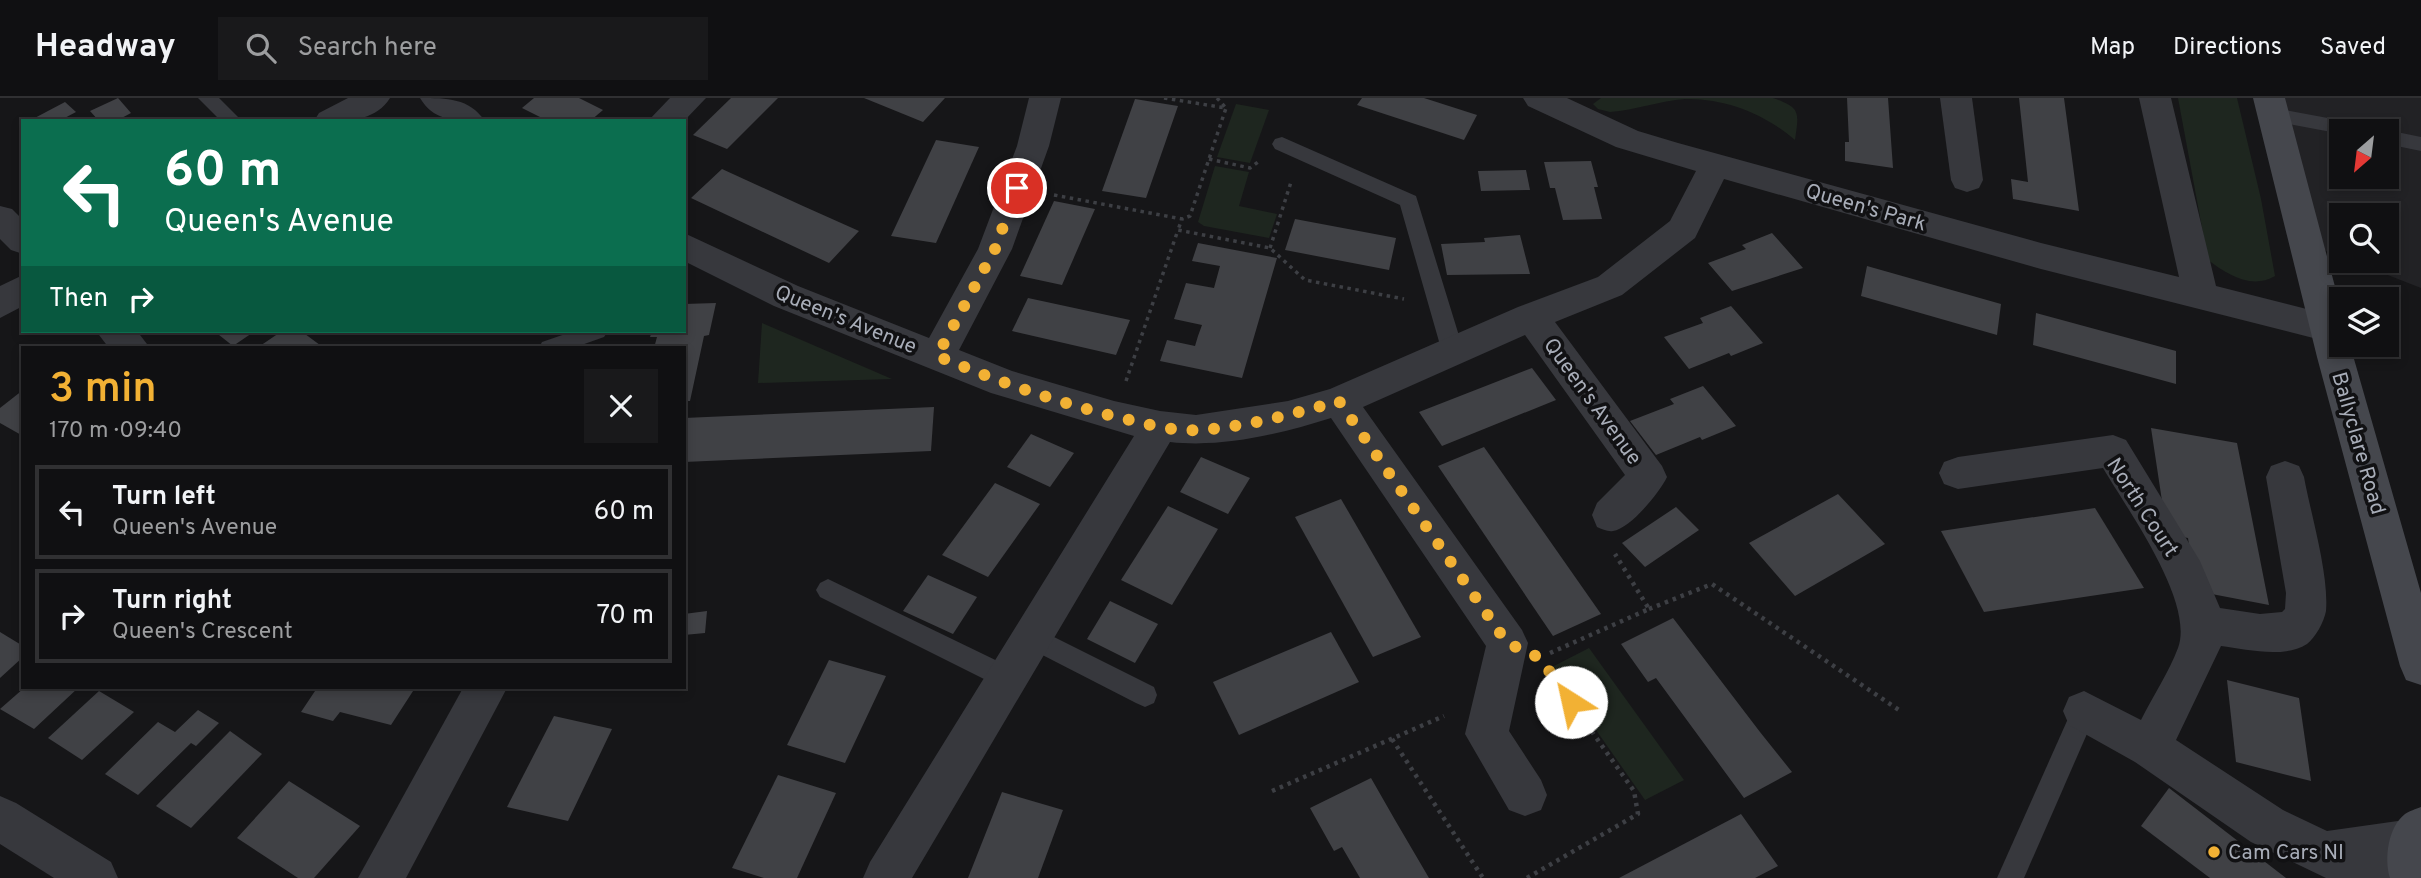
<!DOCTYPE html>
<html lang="en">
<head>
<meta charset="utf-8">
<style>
  :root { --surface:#101012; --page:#19191b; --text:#f1f3f6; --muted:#9c9d9f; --line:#303032; --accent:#f2b134 }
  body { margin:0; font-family:Overpass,sans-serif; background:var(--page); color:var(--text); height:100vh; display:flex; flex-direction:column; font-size:26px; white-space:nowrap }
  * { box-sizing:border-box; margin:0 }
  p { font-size:23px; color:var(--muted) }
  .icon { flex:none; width:38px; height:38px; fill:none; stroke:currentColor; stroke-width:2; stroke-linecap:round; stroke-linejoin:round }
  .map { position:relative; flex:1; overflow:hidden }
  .side { position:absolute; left:21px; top:248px; width:665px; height:343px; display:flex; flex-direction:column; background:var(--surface); border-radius:0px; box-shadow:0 4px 10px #0003,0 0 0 2px var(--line) }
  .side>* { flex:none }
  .banner { position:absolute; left:21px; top:21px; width:665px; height:214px; border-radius:0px; box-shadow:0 4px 10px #0003,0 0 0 2px var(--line); background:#0b6e4f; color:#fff; overflow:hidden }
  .needle { width:46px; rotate:208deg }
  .buttons { position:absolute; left:2329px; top:21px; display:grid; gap:14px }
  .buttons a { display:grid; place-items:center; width:70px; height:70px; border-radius:0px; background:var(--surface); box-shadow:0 4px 10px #0003,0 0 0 2px var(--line); font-size:35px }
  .pin { position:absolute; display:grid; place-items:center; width:60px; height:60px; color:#fff; margin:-30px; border:4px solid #fff; border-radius:50%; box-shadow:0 2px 7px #0007 }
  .me { position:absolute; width:77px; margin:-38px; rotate:325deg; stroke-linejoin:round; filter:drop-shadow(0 0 5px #0008) }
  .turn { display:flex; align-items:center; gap:24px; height:147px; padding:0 28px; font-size:32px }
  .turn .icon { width:91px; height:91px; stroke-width:2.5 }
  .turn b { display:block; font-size:49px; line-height:60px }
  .then { display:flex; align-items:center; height:66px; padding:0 28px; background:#0003; gap:14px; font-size:26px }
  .round { display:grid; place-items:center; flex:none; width:74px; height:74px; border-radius:0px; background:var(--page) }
  .summary { display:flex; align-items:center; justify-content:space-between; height:119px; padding:0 28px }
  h1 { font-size:42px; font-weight:600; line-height:52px; color:var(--accent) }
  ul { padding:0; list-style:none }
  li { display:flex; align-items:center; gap:21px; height:94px; margin:0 14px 10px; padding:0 14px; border:4px solid var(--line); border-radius:0px }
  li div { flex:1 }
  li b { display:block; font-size:26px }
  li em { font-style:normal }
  header { display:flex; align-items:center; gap:42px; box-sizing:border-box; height:98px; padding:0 35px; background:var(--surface); border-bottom:2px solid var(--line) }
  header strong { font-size:33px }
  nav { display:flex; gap:38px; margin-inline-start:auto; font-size:24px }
  .search { width:490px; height:63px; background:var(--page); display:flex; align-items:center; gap:18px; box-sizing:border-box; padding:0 24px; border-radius:0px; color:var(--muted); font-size:26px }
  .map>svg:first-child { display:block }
  .built { fill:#222225; fill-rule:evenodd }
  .green { fill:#1e261f }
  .building { fill:#404145 }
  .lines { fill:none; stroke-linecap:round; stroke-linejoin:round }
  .path-far1 { stroke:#3d3f44; stroke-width:3.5; stroke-dasharray:3.5 4.5; stroke-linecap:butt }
  .path { stroke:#3d3f44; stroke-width:4.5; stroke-dasharray:3.5 5; stroke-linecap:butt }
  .lane { fill:#37383d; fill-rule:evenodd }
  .street { fill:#37383d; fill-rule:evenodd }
  .secondary { fill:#45474d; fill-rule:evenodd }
  .route { stroke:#f2b134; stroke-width:12; stroke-dasharray:0 21.6 }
  .poi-dot { fill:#f2b134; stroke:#111113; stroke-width:2.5 }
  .labels { text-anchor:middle; stroke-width:7; stroke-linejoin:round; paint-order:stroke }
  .street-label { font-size:21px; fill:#a8adb8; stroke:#111113 }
  .poi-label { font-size:21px; fill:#a8adb8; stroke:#111113; text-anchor:start }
</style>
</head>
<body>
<header>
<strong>Headway</strong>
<div class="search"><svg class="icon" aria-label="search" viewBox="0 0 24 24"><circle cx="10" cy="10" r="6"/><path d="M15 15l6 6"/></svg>Search here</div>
<nav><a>Map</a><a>Directions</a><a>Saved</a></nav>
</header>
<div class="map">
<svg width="2421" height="780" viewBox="0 0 2421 780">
  <rect width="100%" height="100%" fill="#161618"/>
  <path class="built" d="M2269,0h152v190l-69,-27h35v-46h-45l-1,42 -36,-15zM2342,33h45v46h-45z"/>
  <g class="green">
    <path d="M1601,0h172c28,10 26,14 22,42 -30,-26 -70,-42 -110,-41 -25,2 -50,11 -75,13l-12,-3 -5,-5z"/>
    <path d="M2178,0h59l24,101 14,77c-24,14 -48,-2 -67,-16z"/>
    <path d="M1236,6l33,6 -19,53 -33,-6z"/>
    <path d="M1215,68l34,6 -10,34 38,8 -8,24 -65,-12 -6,-4z"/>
    <path d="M762,225l130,56 -134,4z"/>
    <path d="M1589,550l95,132 -39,20 -93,-133z"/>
  </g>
  <g class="building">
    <path d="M118,0l13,15 -15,8h-17l-9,-10z"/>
    <path d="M534,0h45l24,12 -13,11h-42l-26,-13z"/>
    <path d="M731,0h47l-51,51 -34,-14z"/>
    <path d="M864,0h81l-22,24z"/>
    <path d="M1362,0h62l53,17 -13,25 -107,-35z"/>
    <path d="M1847,0h41l5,70 -48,-7v-19h4z"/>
    <path d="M2019,0h45l15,113 -66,-12 -2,-20 17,3z"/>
    <path d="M1135,1l43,7 -32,92 -44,-7z"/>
    <path d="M65,4l11,10 -17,9h-30z"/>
    <path d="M936,42l43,7 -43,96 -45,-7z"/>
    <path d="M1591,63l7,26h-4l8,32 -39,1 -8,-32h-5l-6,-26z"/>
    <path d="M722,71l81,37 56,25 -30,32 -138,-65z"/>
    <path d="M1526,72l4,20 -49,1 -3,-20z"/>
    <path d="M1054,103l41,8 -33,76 -42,-9z"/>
    <path d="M1295,121l101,19 -7,32 -104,-20z"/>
    <path d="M1772,135l31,35 -71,23 -24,-28 38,-14 -4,-4z"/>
    <path d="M1520,137l10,39 -83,1 -6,-31 44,-2 -1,-4z"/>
    <path d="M1198,145l79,15 -35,120 -82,-17 7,-21 28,6 3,-10 4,-11 -28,-6 12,-36 28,5 6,-22 -28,-5z"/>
    <path d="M1867,168l134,38 -4,31 -136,-39z"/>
    <path d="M1028,200l102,22 -14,35 -104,-24z"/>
    <path d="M716,205l-7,32 -5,1 -14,65h-6v-53h-30l3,-11h-7l2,-6h32v-27z"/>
    <path d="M1731,208l32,37 -32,13 -2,-3 -40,16 -25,-32 39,-14 -3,-5z"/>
    <path d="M2036,215l140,38v33l-143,-39z"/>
    <path d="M214,233h41l-22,15z"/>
    <path d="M282,233h19l23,17h-67z"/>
    <path d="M1532,270l24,32 -114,46 -23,-34z"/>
    <path d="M1703,288l33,40 -34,14 -2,-3 -44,18 -26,-34 44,-17 -4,-5z"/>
    <path d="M23,292v46l-23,-13v-15z"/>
    <path d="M934,309l-3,44 -247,11v-44z"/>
    <path d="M2151,330l86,15 32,162 -73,-14 -8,-53 -21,-4z"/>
    <path d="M1031,336l43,19 -24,34 -43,-20z"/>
    <path d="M1484,349l68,97 49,70 -48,22 -115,-170z"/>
    <path d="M1201,359l49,21 -22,36 -48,-22z"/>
    <path d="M995,385l45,21 -52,73 -46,-22z"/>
    <path d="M1838,396l47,50 -90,52 -46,-53z"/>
    <path d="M1341,401l80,138 -48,20 -78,-140z"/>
    <path d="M1168,408l50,23 -46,76 -51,-25z"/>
    <path d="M1676,409l23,23 -54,37 -23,-24z"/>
    <path d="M2095,410l49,80 -160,24 -43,-81z"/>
    <path d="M928,477l49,22 -24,37 -50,-23z"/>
    <path d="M1110,503l48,23 -23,39 -48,-24z"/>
    <path d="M707,513l-2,22 -21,2v-21z"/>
    <path d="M1673,520l87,114 32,40 -48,26 -88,-120 -8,4 -27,-38z"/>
    <path d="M0,534l23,14v11l-23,21z"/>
    <path d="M1331,534l28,50 -120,53 -26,-53z"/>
    <path d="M829,562l57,16 -41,87 -58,-18z"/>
    <path d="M2227,582l72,18 12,83 -75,-19z"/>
    <path d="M24,590h54l-44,41 -34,-20z"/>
    <path d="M317,590h98l-24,37 -51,-13 -7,9 -32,-9z"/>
    <path d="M99,593l35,21 -52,48 -34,-22z"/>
    <path d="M198,612l21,13 -23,23 -5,-3 -53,52 -33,-21 53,-52 17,10z"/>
    <path d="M554,618l58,13 -44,92 -61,-14z"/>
    <path d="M230,633l32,23 -71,74 -35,-22z"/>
    <path d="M778,677l58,18 -39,85h-33l-32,-10z"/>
    <path d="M1371,680l24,42 34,58h-69l-18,-31 -8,4 -24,-43z"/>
    <path d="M289,683l71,45 -46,52h-16l-61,-40z"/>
    <path d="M2169,690l117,90h-76l-69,-52z"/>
    <path d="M1002,694l61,18 -25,68h-70z"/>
    <path d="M1741,716l37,52 -23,12h-136z"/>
  </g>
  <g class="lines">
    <g class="path-far1">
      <path d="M1164,0l62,10 -36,108 -8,3"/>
      <path d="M1217,0l9,10"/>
      <path d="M1209,61l41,9 8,-6"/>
      <path d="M1054,97l128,24 -4,11"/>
      <path d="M1270,150l21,-66"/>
      <path d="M1126,283l52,-151 92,18 35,32 99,19"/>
    </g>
    <g class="path">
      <path d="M1649,511l63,-25 187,126"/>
      <path d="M1550,555l99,-44 -34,-55"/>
      <path d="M1392,641l91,139"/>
      <path d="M1272,693l172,-75"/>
      <path d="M1527,780l111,-64 -4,-23 -88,-124"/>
    </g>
    <g class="lane">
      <path d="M198,0h21l23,23h-21z"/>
      <path d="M2274,10l86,16 7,2 2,5h-27v3l-75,-14 -2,-5 2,-5z"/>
      <path d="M2387,32l34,7v14l-34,-7v-13h-3z"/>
      <path d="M1282,39l134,59 48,156 -3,6 -8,2 -8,-2 -3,-6 -42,-147 -125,-56 -3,-5 3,-5z"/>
      <path d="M574,233h34l-4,6 -31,11h-34l3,-6z"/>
      <path d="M828,481l186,90 3,8 -3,8 -9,3 -9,-3 -176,-88 -4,-7 4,-7z"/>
      <path d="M1030,527l124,62 3,8 -3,8 -9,4 -9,-4 -115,-59 -3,-8 3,-8z"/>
      <path d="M2084,601l9,4 4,8 -73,167h-27l78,-175z"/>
    </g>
    <g class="street">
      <path d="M348,0h42c-16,26 -50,23 -76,23l5,-8z"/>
      <path d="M420,0c27,0 49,0 65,23 -26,0 -50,2 -65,-23z"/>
      <path d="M670,0h36l-22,23h-36z"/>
      <path d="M1029,0h32l-12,48 -37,103 -53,101 53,21 102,30 46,10 36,4 92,-14 42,-12 188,-82 80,-30 72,-56 26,-50 -80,-24 -88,-41 -5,-8h44l71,33 40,12 363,100 138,34 -40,-179h32l45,188 126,32v20l-13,4 -288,-73 -317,-90 -29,59 -73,57 -67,27 107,144 5,11c-7,15 -37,52 -54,54 -5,1 -11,-2 -16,-4l-5,-12 5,-12 28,-28 -100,-140 -162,72 159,223 6,13 -19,88 32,49 6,15 -6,15 -16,6 -16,-6 -44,-76 21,-88 -155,-228c-51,16 -108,30 -161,24l-258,436h-49l7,-16 264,-426 -143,-43 -217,-87 -90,-45v-28l114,53 131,52 49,-89 39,-103z"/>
      <path d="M1940,0h32l11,82 -4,8 -12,4 -12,-4 -4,-8z"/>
      <path d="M0,108l12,3 11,11v34l-12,-4 -11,-11z"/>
      <path d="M23,177v31l-23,12v-32z"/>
      <path d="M96,233h41l13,17h-41z"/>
      <path d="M2113,337l13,5 74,121 20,47 40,6 22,-2 3,-3 1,-16 -20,-116 5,-11 14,-5 14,5 5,11c7,38 25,97 22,134 -2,11 -11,27 -19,33 -24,15 -61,5 -86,2l-45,94 107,70 44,21 85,-12 9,3v38l-28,6 5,12h-72l-75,-36 -116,-80 -66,-37 -6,-14 6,-14 15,-6 57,29c12,-24 28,-48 37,-72 17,-46 -51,-139 -75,-180l-145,21 -14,-5 -5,-11 5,-11 14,-5z"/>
      <path d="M463,590h44l-101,190h-48z"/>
      <path d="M0,698l16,7 95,59 7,16h-64l-54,-34z"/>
    </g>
    <g class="secondary">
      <path d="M2253,0h32l57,215v32h8l71,248v92l-15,-5 -6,-14 -83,-309z"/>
      <path d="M2421,709v71h-31c-6,-19 -2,-51 15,-64 4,-3 11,-5 16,-7z"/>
    </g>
  </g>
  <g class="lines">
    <path class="route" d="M1017,90l-22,61 -58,107c63,26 126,49 193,64 21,5 46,12 68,10 48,-3 95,-16 141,-29l168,242 33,15 31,44"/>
  </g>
  <circle class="poi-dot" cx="2214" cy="754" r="7"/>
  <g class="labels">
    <g class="street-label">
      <text transform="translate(1866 109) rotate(16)" y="7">Queen's Park</text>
      <text transform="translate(846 221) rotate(22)" y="7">Queen's Avenue</text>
      <text transform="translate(1593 303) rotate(54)" y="7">Queen's Avenue</text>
      <text transform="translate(2359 345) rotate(74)" y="7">Ballyclare Road</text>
      <text transform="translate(2143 409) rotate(57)" y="7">North Court</text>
    </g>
    <g class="poi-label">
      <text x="2228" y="761">Cam Cars NI</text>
    </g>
  </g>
</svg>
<div class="buttons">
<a><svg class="needle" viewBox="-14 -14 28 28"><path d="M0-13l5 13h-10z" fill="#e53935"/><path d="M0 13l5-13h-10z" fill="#9c9d9f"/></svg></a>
<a><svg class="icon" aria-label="search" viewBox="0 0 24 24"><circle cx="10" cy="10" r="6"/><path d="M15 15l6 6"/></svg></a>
<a><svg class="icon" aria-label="layers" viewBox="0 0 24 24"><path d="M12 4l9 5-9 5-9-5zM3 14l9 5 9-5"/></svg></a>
</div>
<div class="pin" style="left:1017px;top:90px;background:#d93025"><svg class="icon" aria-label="arrive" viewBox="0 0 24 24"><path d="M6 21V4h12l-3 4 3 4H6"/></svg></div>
<svg class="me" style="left:1571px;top:604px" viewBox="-20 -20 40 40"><circle r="19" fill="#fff"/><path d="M0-13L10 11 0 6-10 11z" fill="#f2b134"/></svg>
<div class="banner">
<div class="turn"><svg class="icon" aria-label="left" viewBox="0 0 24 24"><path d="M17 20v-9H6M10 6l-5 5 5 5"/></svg><div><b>60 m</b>Queen's Avenue</div></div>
<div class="then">Then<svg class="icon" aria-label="right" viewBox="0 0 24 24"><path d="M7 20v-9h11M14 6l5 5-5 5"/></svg></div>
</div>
<section class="side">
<div class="summary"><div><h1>3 min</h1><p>170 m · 09:40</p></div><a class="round"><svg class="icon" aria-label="close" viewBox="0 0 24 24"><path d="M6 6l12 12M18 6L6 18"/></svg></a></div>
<ul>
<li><svg class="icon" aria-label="left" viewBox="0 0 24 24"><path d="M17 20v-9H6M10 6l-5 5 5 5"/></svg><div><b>Turn left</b><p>Queen's Avenue</p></div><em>60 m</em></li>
<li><svg class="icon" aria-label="right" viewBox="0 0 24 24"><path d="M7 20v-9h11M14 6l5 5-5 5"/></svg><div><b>Turn right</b><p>Queen's Crescent</p></div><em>70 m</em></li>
</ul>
</section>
</div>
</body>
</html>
